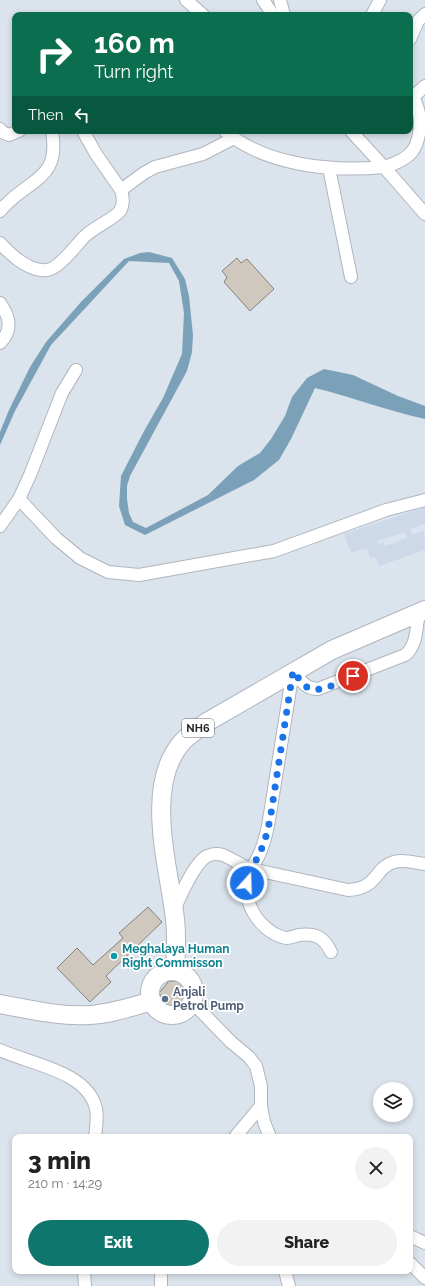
<!DOCTYPE html>
<html lang="en">
<head>
<meta charset="utf-8">
<style>
  :root { --surface:#fff; --page:#f2f2f2; --text:#222; --muted:#767676; --accent:#0f766e }
  body { margin:0; font-family:Raleway,sans-serif; background:var(--page); color:var(--text); height:100vh; display:flex; flex-direction:column; font-size:15px; white-space:nowrap }
  * { box-sizing:border-box; margin:0 }
  p { font-size:13px; color:var(--muted) }
  .icon { flex:none; width:22px; height:22px; fill:none; stroke:currentColor; stroke-width:2; stroke-linecap:round; stroke-linejoin:round }
  .map { position:relative; flex:1; overflow:hidden }
  .panel { position:absolute; left:12px; top:1134px; width:401px; height:140px; display:flex; flex-direction:column; background:var(--surface); border-radius:8px; box-shadow:0 2px 6px #0003 }
  .panel>* { flex:none }
  .banner { position:absolute; left:12px; top:12px; width:401px; height:122px; border-radius:8px; box-shadow:0 2px 6px #0003; background:#0b6e4f; color:#fff; overflow:hidden }
  .fabs { position:absolute; left:373px; top:1082px; display:grid; gap:8px }
  .fabs a { display:grid; place-items:center; width:40px; height:40px; border-radius:50%; background:var(--surface); box-shadow:0 2px 6px #0003; font-size:20px }
  .pin { position:absolute; display:grid; place-items:center; width:34px; height:34px; color:#fff; margin:-17px; border:2px solid #fff; border-radius:50%; box-shadow:0 1px 4px #0007 }
  .me { position:absolute; width:44px; margin:-22px; rotate:20deg; stroke-linejoin:round; filter:drop-shadow(0 0 3px #0008) }
  .turn { display:flex; align-items:center; gap:14px; height:84px; padding:0 16px; font-size:18px }
  .turn .icon { width:52px; height:52px; stroke-width:2.5 }
  .turn b { display:block; font-size:28px; line-height:34px }
  .then { display:flex; align-items:center; height:38px; padding:0 16px; background:#0003; gap:8px; font-size:15px }
  .round { display:grid; place-items:center; flex:none; width:42px; height:42px; border-radius:21px; background:var(--page) }
  .overview { display:flex; align-items:center; justify-content:space-between; height:68px; padding:0 16px }
  h1 { font-size:24px; font-weight:800; line-height:30px }
  .button { display:flex; gap:8px; margin-top:auto; padding:8px 16px }
  .button a { flex:1; height:46px; border-radius:24px; background:var(--accent); color:#fff; font-size:16px; font-weight:800; line-height:46px; text-align:center }
  .button a+a { background:var(--page); color:var(--text) }
  .map>svg:first-child { display:block }
  .built { fill:#cdd9e9; fill-rule:evenodd }
  .water { fill:#7ba1b8 }
  .building { fill:#cfc8be; stroke:#888279 }
  .lines { fill:none; stroke-linecap:round; stroke-linejoin:round }
  .minor-casing { stroke:#afb6bf; stroke-width:14 }
  .highway-casing { stroke:#afb6bf; stroke-width:20 }
  .minor { stroke:#fff; stroke-width:12 }
  .highway { stroke:#fff; stroke-width:18 }
  .route { stroke:#1a73e8; stroke-width:7; stroke-dasharray:0 12.6 }
  .culture-dot { fill:#0f9aa8; stroke:#fff; stroke-width:1.5 }
  .service-dot { fill:#5c6f8a; stroke:#fff; stroke-width:1.5 }
  .labels { text-anchor:middle; stroke-width:3.5; stroke-linejoin:round; paint-order:stroke }
  .shield { fill:#fff; stroke:#656669; stroke-width:1 }
  .shield-label { font-size:11px; font-weight:bold; fill:#232529 }
  .culture-label { font-size:12px; font-weight:bold; fill:#0d838f; stroke:#fff; text-anchor:start }
  .service-label { font-size:12px; font-weight:bold; fill:#4e5e75; stroke:#fff; text-anchor:start }
</style>
</head>
<body>
<div class="map">
<svg width="425" height="1286" viewBox="0 0 425 1286">
  <rect width="100%" height="100%" fill="#dbe3ed"/>
  <path class="built" d="M425,507v17l-15,5 3,6 11,-4 1,19 -46,16 -3,-9 -6,1 -3,-10 -16,5 -7,-19zM405,532l2,6 -22,8 -1,-4 -6,2 -1,-3z"/>
  <path class="water" d="M149,252l23,6 13,21 4,17 4,39 -1,17 -5,19 -57,105 -3,10v13l2,14 4,9 13,6 62,-33 30,-29 22,-13 11,-14 14,-23 7,-19 15,-19 17,-9 29,6 45,21 27,10v13c-37,-8 -73,-22 -110,-31l-24,51 -12,21 -25,20 -109,55 -20,-10 -6,-19 2,-30 23,-45 19,-33 19,-44 2,-41 -5,-32 -10,-18 -40,-2 -78,84 -36,66 -15,34v-13l9,-22 21,-43 16,-25 35,-40 43,-43 16,-6z"/>
  <g class="building">
    <path d="M237,258l4,5 6,-4 27,30 -24,22 -26,-29 3,-5 -5,-6z"/>
    <path d="M148,907l14,15 -56,54 5,6 -21,20 -33,-34 20,-20 16,17 30,-27 -4,-5z"/>
    <path d="M183,977l5,7 3,11 -4,2 -2,3v4l-13,3 -12,1 2,-5v-5l-3,-5 10,-12h10z"/>
  </g>
  <g class="lines">
    <defs>
      <g id="minor">
        <path d="M186,0l17,15"/>
        <path d="M263,0l10,15"/>
        <path d="M280,0l4,15"/>
        <path d="M372,15l8,-15"/>
        <path d="M410,39l8,-18 7,-7"/>
        <path d="M410,94c7,7 9,17 10,26 0,28 -8,39 -36,47l41,47"/>
        <path d="M413,97l12,-11"/>
        <path d="M0,129l2,3 7,3 10,-4"/>
        <path d="M225,131c41,35 108,41 159,36l-33,-36"/>
        <path d="M329,168l22,109"/>
        <path d="M121,190l23,-17 11,-6 48,-13 31,-16"/>
        <path d="M0,211c4,-5 9,-9 13,-13 27,-22 46,-26 39,-67"/>
        <path d="M0,243c11,12 29,29 47,27 12,-1 29,-25 38,-34 8,-8 30,-18 35,-25 4,-7 3,-15 1,-21l-25,-36 -13,-23"/>
        <path d="M0,303c10,14 13,27 0,40"/>
        <path d="M19,499l37,39 24,20 28,14 31,3 135,-24 112,-41 39,-10"/>
        <path d="M0,526l19,-27 11,-24 32,-82 14,-23"/>
        <path d="M293,671l-24,149c-2,12 -5,24 -10,35 -5,10 -11,18 -12,28 -2,21 9,39 26,50 4,2 9,5 14,5 4,0 8,-2 12,-3 16,-2 25,2 32,17"/>
        <path d="M293,671c8,10 13,18 25,18l87,-34c12,-9 11,-27 14,-42"/>
        <path d="M174,910c7,-15 17,-40 29,-51 5,-5 13,-6 20,-4 10,4 18,11 28,14l97,21c30,-1 26,-22 46,-28 10,-3 21,1 31,2"/>
        <path d="M192,1002l39,40 18,15 7,9 5,20v20l3,16 6,15"/>
        <path d="M0,1050c29,14 88,21 96,59 2,9 0,19 -1,28"/>
        <path d="M235,1137l26,-31"/>
        <path d="M410,1236l15,7"/>
        <path d="M410,1263l15,15"/>
        <path d="M84,1271l1,15"/>
        <path d="M285,1271l4,15"/>
        <path d="M161,1286v-15"/>
      </g>
      <g id="highway">
        <path d="M175,971c1,-17 2,-35 0,-52 -6,-52 -32,-134 8,-178 7,-7 16,-13 24,-19l125,-72 93,-40"/>
        <circle cx="172" cy="993" r="22"/>
        <path d="M0,1004c28,5 60,13 89,11 21,-1 42,-8 63,-14"/>
      </g>
    </defs>
    <use href="#minor" class="minor-casing"/>
    <use href="#highway" class="highway-casing"/>
    <use href="#minor" class="minor"/>
    <use href="#highway" class="highway"/>
  </g>
  <g class="lines">
    <path class="route" d="M247,883l4,-14 8,-14 6,-15 5,-20 23,-149c5,6 9,13 15,17 11,6 35,-7 45,-12"/>
  </g>
  <circle class="culture-dot" cx="114" cy="956" r="4"/>
  <circle class="service-dot" cx="165" cy="999" r="4"/>
  <g class="labels">
    <rect class="shield" x="182" y="719" width="32" height="18" rx="3"/>
    <g class="shield-label">
      <text x="198" y="732">NH6</text>
    </g>
    <g class="culture-label">
      <text x="122" y="953">Meghalaya Human<tspan x="122" dy="14">Right Commisson</tspan></text>
    </g>
    <g class="service-label">
      <text x="173" y="996">Anjali<tspan x="173" dy="14">Petrol Pump</tspan></text>
    </g>
  </g>
</svg>
<div class="fabs">
<a><svg class="icon" aria-label="layers" viewBox="0 0 24 24"><path d="M12 4l9 5-9 5-9-5zM3 14l9 5 9-5"/></svg></a>
</div>
<div class="pin" style="left:353px;top:676px;background:#d93025"><svg class="icon" aria-label="arrive" viewBox="0 0 24 24"><path d="M6 21V4h12l-3 4 3 4H6"/></svg></div>
<svg class="me" style="left:247px;top:883px" viewBox="-20 -20 40 40"><circle r="17" fill="#1a73e8" stroke="#fff" stroke-width="3"/><path d="M0-11L8 9 0 5-8 9z" fill="#fff"/></svg>
<div class="banner">
<div class="turn"><svg class="icon" aria-label="right" viewBox="0 0 24 24"><path d="M7 20v-9h11M14 6l5 5-5 5"/></svg><div><b>160 m</b>Turn right</div></div>
<div class="then">Then<svg class="icon" aria-label="left" viewBox="0 0 24 24"><path d="M17 20v-9H6M10 6l-5 5 5 5"/></svg></div>
</div>
<section class="panel">
<div class="overview"><div><h1>3 min</h1><p>210 m · 14:29</p></div><a class="round"><svg class="icon" aria-label="close" viewBox="0 0 24 24"><path d="M6 6l12 12M18 6L6 18"/></svg></a></div>
<div class="button"><a>Exit</a><a>Share</a></div>
</section>
</div>
</body>
</html>
